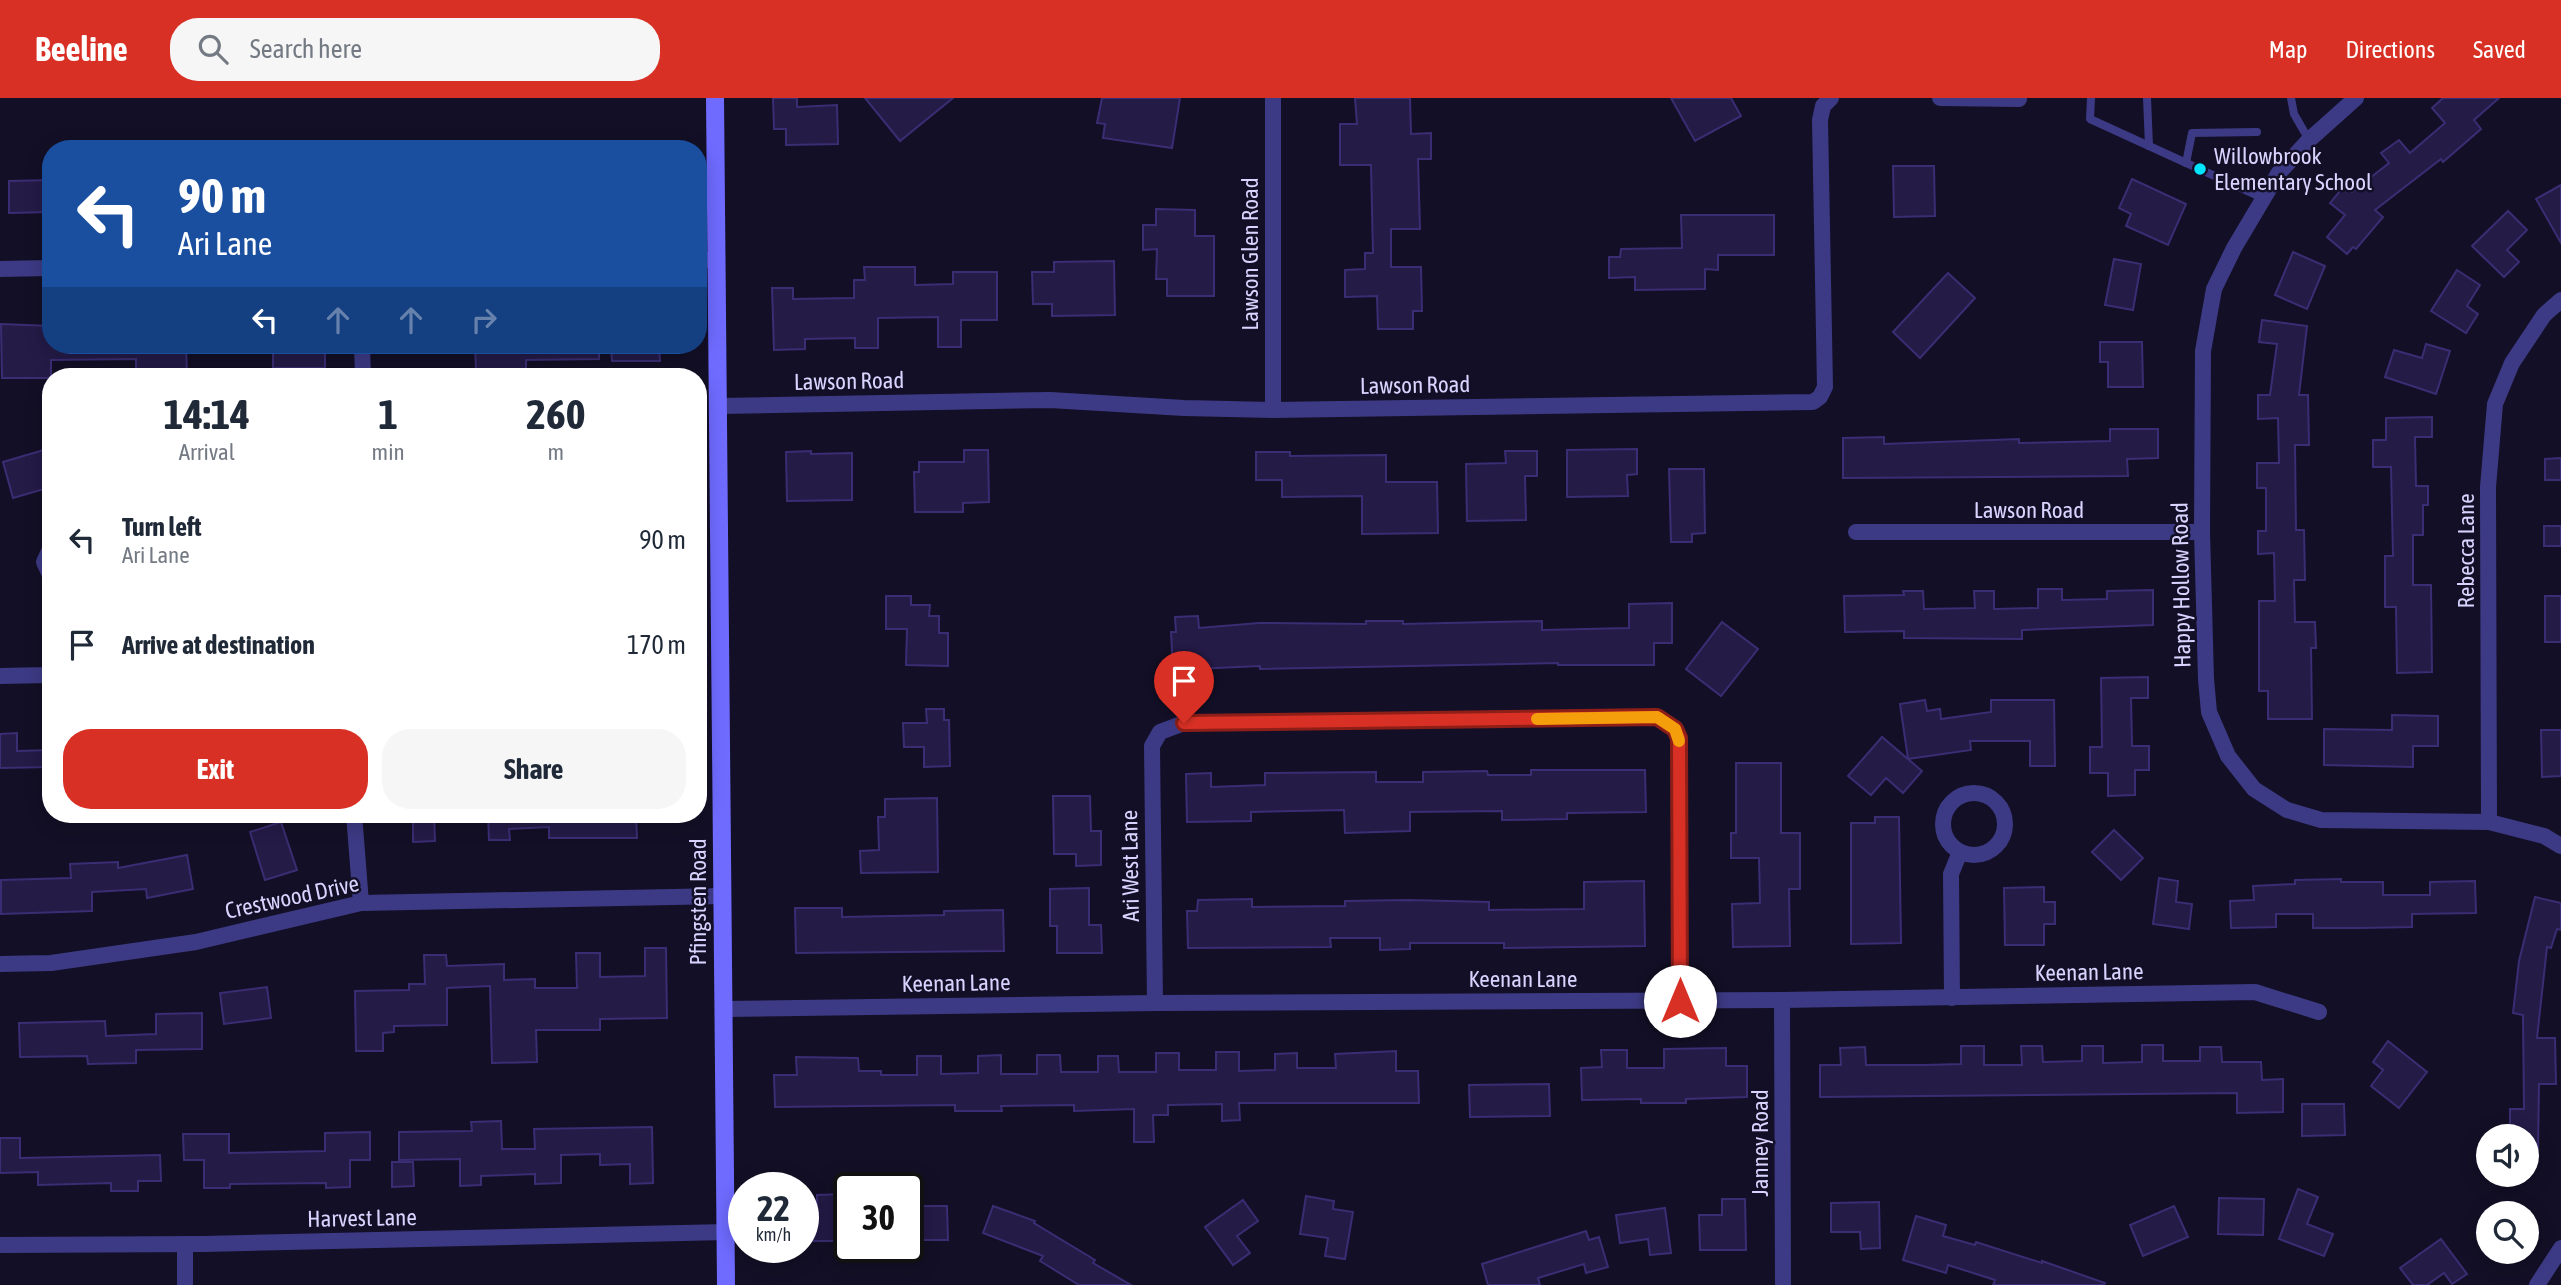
<!DOCTYPE html>
<html lang="en">
<head>
<meta charset="utf-8">
<style>
  :root { --surface:#fff; --page:#f6f6f7; --text:#1f2937; --muted:#747a83; --accent:#d93025 }
  body { margin:0; font-family:"Asap Condensed",sans-serif; background:var(--page); color:var(--text); height:100vh; display:flex; flex-direction:column; font-size:26px; white-space:nowrap }
  * { box-sizing:border-box; margin:0 }
  p { font-size:23px; color:var(--muted) }
  .icon { flex:none; width:38px; height:38px; fill:none; stroke:currentColor; stroke-width:2; stroke-linecap:round; stroke-linejoin:round }
  .map { position:relative; flex:1; overflow:hidden }
  .details { position:absolute; left:42px; top:270px; width:665px; height:455px; display:flex; flex-direction:column; background:var(--surface); border-radius:28px; box-shadow:0 4px 18px #0003 }
  .details>* { flex:none }
  .hud { position:absolute; left:42px; top:42px; width:665px; height:214px; border-radius:28px; box-shadow:0 4px 18px #0003; background:#1a4fa0; color:#fff; overflow:hidden }
  .buttons { position:absolute; left:2476px; top:1026px; display:grid; gap:14px }
  .buttons a { display:grid; place-items:center; width:63px; height:63px; border-radius:50%; background:var(--surface); box-shadow:0 4px 18px #0003; font-size:35px }
  .speed { position:absolute; left:728px; top:1074px; display:flex; gap:14px; font-size:35px; font-weight:700; text-align:center }
  .speed>* { display:grid; place-content:center; width:91px; height:91px; border-radius:50%; background:var(--surface); box-shadow:0 4px 18px #0003; line-height:1 }
  .speed small { font-size:18px; font-weight:400 }
  .speed .limit { border:4px solid #111; border-radius:10px; background:#fff; color:#111 }
  .pin { position:absolute; display:grid; place-items:center; width:60px; height:60px; color:#fff; margin:-72px -30px; border-radius:50% 50% 50% 0; rotate:-45deg; box-shadow:0 0 7px #0007 }
  .pin .icon { rotate:45deg }
  .me { position:absolute; width:77px; margin:-38px; rotate:0deg; stroke-linejoin:round; filter:drop-shadow(0 0 5px #0008) }
  .turn { display:flex; align-items:center; gap:24px; height:147px; padding:0 21px; font-size:32px }
  .turn .icon { width:91px; height:91px; stroke-width:2.5 }
  .turn b { display:block; font-size:49px; line-height:60px }
  .lanes { display:flex; align-items:center; height:66px; padding:0 21px; background:#0003; justify-content:center; gap:35px; direction:ltr }
  .lanes .off { opacity:.35 }
  .eta { display:flex; justify-content:space-evenly; align-items:center; height:119px; text-align:center }
  .eta b { font-size:42px; font-weight:700; line-height:49px }
  .primary-button { display:flex; gap:14px; margin-top:auto; padding:14px 21px }
  .primary-button a { flex:1; height:80px; border-radius:28px; background:var(--accent); color:#fff; font-size:28px; font-weight:700; line-height:80px; text-align:center }
  .primary-button a+a { background:var(--page); color:var(--text) }
  ul { padding:0; list-style:none }
  li { display:flex; align-items:center; gap:21px; height:105px; padding:0 21px }
  li div { flex:1 }
  li b { display:block; font-size:26px }
  li em { font-style:normal }
  header { display:flex; align-items:center; gap:42px; box-sizing:border-box; height:98px; padding:0 35px; background:var(--accent); color:#fff }
  header strong { font-size:33px }
  nav { display:flex; gap:38px; margin-inline-start:auto; font-size:24px }
  .search { width:490px; height:63px; background:var(--page); display:flex; align-items:center; gap:18px; box-sizing:border-box; padding:0 24px; border-radius:28px; color:var(--muted); font-size:26px }
  .map>svg:first-child { display:block }
  .building { fill:#241b47; stroke:#3b2d73; stroke-width:2 }
  .lines { fill:none; stroke-linecap:round; stroke-linejoin:round }
  .service { stroke:#3d3a85; stroke-width:8 }
  .minor { stroke:#3d3a85; stroke-width:16 }
  .secondary { stroke:#6f6bff; stroke-width:18 }
  .route-casing { stroke:#8d1f18; stroke-width:18 }
  .route { stroke:#d93025; stroke-width:12 }
  .slow { stroke:#f59e0b; stroke-width:12 }
  .poi-dot { fill:#00e5ff; stroke:#130f26; stroke-width:2.5 }
  .labels { text-anchor:middle; stroke-width:5; stroke-linejoin:round; paint-order:stroke }
  .poi-label { font-size:23px; fill:#d9d4ff; stroke:#130f26; text-anchor:start }
  .street-label { font-size:23px; fill:#d9d4ff; stroke:#130f26 }
</style>
</head>
<body>
<header>
<strong>Beeline</strong>
<div class="search"><svg class="icon" aria-label="search" viewBox="0 0 24 24"><circle cx="10" cy="10" r="6"/><path d="M15 15l6 6"/></svg>Search here</div>
<nav><a>Map</a><a>Directions</a><a>Saved</a></nav>
</header>
<div class="map">
<svg width="2561" height="1187" viewBox="0 0 2561 1187">
  <rect width="100%" height="100%" fill="#130f26"/>
  <g class="building">
    <path d="M773,0h24v9l40,-2 1,39 -52,1v-16h-12z"/>
    <path d="M865,0h88l-53,43z"/>
    <path d="M1102,0h78l-8,50 -69,-10 2,-14 -8,-1z"/>
    <path d="M1355,0h55l1,36 20,-1v26h-13l2,70h-29v38h30l1,44h-9v18h-35l-1,-33 -32,1v-27l20,-1v-16h8l-2,-88h-31v-41h17z"/>
    <path d="M1671,0h60l10,18 -46,25z"/>
    <path d="M2443,0h56l-25,22 7,9 -38,33 -2,-3 -66,51 8,7 -27,32 -3,-2 -6,7 -20,-17 18,-22 -15,-12 14,-17 8,6 37,-29 -8,-10 18,-13 11,13 35,-30 -13,-15z"/>
    <path d="M1893,68h41l1,50 -41,1z"/>
    <path d="M2132,81l54,25 -18,41 -42,-19 5,-12 -12,-6z"/>
    <path d="M51,82v32l-42,1v-32z"/>
    <path d="M2561,87v58l-25,-44z"/>
    <path d="M1156,111l39,1v26h19v60h-47v-17h-11l1,-30 -14,1v-25h13z"/>
    <path d="M2508,113l19,19 -20,20 12,12 -15,15 -32,-31z"/>
    <path d="M1681,117h93v40h-56v15l-13,-1v20l-70,1v-13l-26,1v-21h11l1,-8 61,-1z"/>
    <path d="M2293,154l32,14 -18,43 -32,-14z"/>
    <path d="M2114,161l27,5 -8,46 -28,-5z"/>
    <path d="M1114,163l1,54 -63,1v-12h-19l-1,-32h22v-10z"/>
    <path d="M864,169h51v18l38,-1v-12h44v48h-36v27h-23v-30l-60,1v30h-23v-10l-50,1v10l-31,1 -2,-62h21v11l61,-1v-18h11z"/>
    <path d="M2457,172l23,15 -13,21 11,8 -12,19 -35,-22z"/>
    <path d="M1948,175l27,25 -55,60 -27,-26z"/>
    <path d="M2262,222l45,6 -8,69h9l1,50h-14l1,85h8l1,50h-11l1,42h20l1,26h-5l1,71h-44v-28h-9v-90h16l-1,-48 -16,1v-23h8v-43h-9v-25h22l-1,-45 -20,1v-24h12l7,-51 -18,-2z"/>
    <path d="M1,226l50,2v19h135l1,31h-51v-17l-85,1v18h-49z"/>
    <path d="M2100,244h42l1,45h-35v-25h-8z"/>
    <path d="M2426,246l24,7 -14,43 -51,-17 9,-27 28,8z"/>
    <rect x="273" y="247" width="52" height="23"/>
    <path d="M475,247h124v14l-73,1v10l-50,1z"/>
    <path d="M611,247h48l1,16h-48z"/>
    <path d="M2432,319v20h-17l1,49h12v19h-5v30h-10v50h18l1,87 -35,1 -1,-66h-11v-51h8l-2,-89h-18v-27h13v-22z"/>
    <path d="M2110,331h48v29l-31,1 1,17 -285,2v-40l41,-1v7l135,-5v4l91,-2z"/>
    <path d="M47,351l4,13v25l-38,11 -10,-36z"/>
    <path d="M1637,351v25l-10,1 1,21 -61,1v-47z"/>
    <path d="M964,352h24l1,52 -26,1v9h-48l-1,-40h5v-10h45z"/>
    <path d="M811,353v3l41,-1v47l-65,1 -1,-49z"/>
    <path d="M1505,353h32v25h-12l1,44 -59,1 -1,-57 40,-1z"/>
    <path d="M1256,354h34v4l96,-1v27h51l1,51 -76,1v-38l-80,1v-17h-26z"/>
    <path d="M2561,360v22h-16v-21z"/>
    <path d="M1669,371h35l1,64 -13,1v8h-21z"/>
    <rect x="2544" y="428" width="17" height="20"/>
    <path d="M2038,491h24v11l45,-1v-8l46,-1v35l-131,5v9l-118,-1v-7l-59,1 -1,-36 60,-1 -1,-4h20l1,18 51,-1 -1,-17h20v18l44,-1z"/>
    <path d="M886,498h25v9h19l-1,11h10v17h9v33l-42,-1 1,-36h-21z"/>
    <rect x="2545" y="498" width="16" height="46"/>
    <path d="M1672,505v40h-18v22h-96v-2l-298,6v-3l-87,4 -2,-38h5l-1,-15 23,-1 1,12 60,-5 107,1v-3h37v3l139,-3v9l87,-2v-24z"/>
    <path d="M1722,524l36,27 -37,47 -35,-27z"/>
    <path d="M2148,579v21h-17l1,48h17v24h-14v25l-27,1v-23h-18v-26h12l-1,-69z"/>
    <path d="M1925,602l2,11 13,-2 1,10 50,-7v-12h63l1,66h-25v-25h-60l1,9 -63,9 14,12 -19,22 -17,-15 -15,17 -23,-19 34,-39 26,22 -8,-55z"/>
    <path d="M926,611h18v11h5l1,46 -26,1v-20h-20l-1,-24h24z"/>
    <path d="M2392,617l46,1v30h-25v21l-89,-2v-36l68,1z"/>
    <path d="M2541,632h20v46l-19,1z"/>
    <path d="M17,635v18l34,-1v17l-51,1v-34z"/>
    <path d="M1736,665h45v70h19v56h-11l1,57 -57,1 -1,-43 28,-1 -1,-45h-28v-25h5z"/>
    <path d="M1531,672h114l1,42 -79,1v6l-65,1v-9l-92,1v19l-65,2 -1,-23 -93,2v9l-64,1 -1,-48 25,-1v14l54,-2v-12l111,-1v10h47v-10l64,-1 1,4h43z"/>
    <path d="M1053,698h37l1,35h10v34l-25,1v-12h-22z"/>
    <path d="M937,700l1,74 -77,1 -1,-22 19,-1 -1,-33h7v-18z"/>
    <path d="M413,716h21l1,27 -22,1z"/>
    <path d="M488,716h148l1,24h-88v-11l-40,2 1,11h-21z"/>
    <path d="M1875,719h24l2,126 -50,1v-121h24z"/>
    <path d="M281,724l16,48 -32,10 -15,-48z"/>
    <path d="M2114,732l29,28 -22,22 -29,-28z"/>
    <path d="M187,757l6,34 -46,9 -1,-9 -54,3v19l-91,3v-34l70,-2 -1,-14 48,-2v6z"/>
    <path d="M2159,780l19,3 -2,21 16,2 -3,25 -36,-5z"/>
    <path d="M2341,781v3h42v13h47v-13l45,-1 1,32 -64,1v13l-51,1h-48v-14h-37v13l-45,1 -1,-27 24,-1 -1,-14 42,-2v-4z"/>
    <path d="M1644,783l1,65 -141,2v-5h-94v6l-30,1v-12h-50l1,9 -143,1 -1,-37h10l1,-11 54,-1v8l93,-1v-5l64,-1 80,2v8l95,-1v-27z"/>
    <path d="M2044,789v15h11v22h-11v21h-39l-1,-57z"/>
    <path d="M1089,790v37h12l1,28h-45v-27h-7v-37z"/>
    <path d="M2535,799l26,6v27l-4,-1 -6,19 -4,-1 -10,91h18l1,46h-17l-1,66h-11v-14h-17v-27h14l-1,-94 -10,-2 6,-52z"/>
    <path d="M795,810h47v9l102,-2v-4l59,-1 1,41 -208,2z"/>
    <path d="M645,850h21l1,70 -67,1v11h-64l1,32 -45,1 -2,-77 -43,2v37l-53,1v6l-11,1v18h-27l-1,-60 54,-1v-6h16l-1,-29h22l1,11 57,-2v16l31,-1v9h42l-1,-35h24v24l45,-1z"/>
    <path d="M267,889l4,31 -47,6 -4,-31z"/>
    <path d="M202,915v36l-66,1v13l-48,1 -1,-8 -67,1 -1,-34 86,-2 1,15 50,-2v-20z"/>
    <path d="M2388,943l39,31 -28,36 -28,-22 12,-16 -10,-8z"/>
    <path d="M2142,947h21v16h37v-14h21l1,15h39l1,18 21,-1v33l-46,1v-20l-417,4v-32h21l-1,-17 25,-1 1,18h59l36,-1v-18h23v19h38l-1,-19h21l1,16 39,-1v-15h21v17l39,-1z"/>
    <path d="M1726,950v18h21v31l-61,2v4h-45v-4l-59,1 -1,-32 21,-1 -1,-17h26v18h37v-19z"/>
    <path d="M1396,953v20h22l1,32h-180l1,17 -18,1v-17l-54,1v10h-15l1,27h-20v-33l-60,2v-6l-73,1 1,5h-47v-6l-180,2 -1,-32h23l-1,-18 62,1 1,13h22v4h36v-19h24v18l37,-1v-17l23,-1v19h36v-19h23l1,17h37v-16h20l1,16h37v-19h23v17h37v-18h23v19l36,-1v-16l22,-1v15h39l-1,-14z"/>
    <path d="M1549,986l1,32 -80,1 -1,-32z"/>
    <path d="M2302,1006h42l1,31 -43,1z"/>
    <path d="M501,1023l1,28h33l-1,-20 118,-2 1,56 -23,1v-20l-30,1v-11l-39,1v28l-26,1v-10l-54,2v9l-21,1v-27l-61,1v-28l73,-1 -1,-9z"/>
    <path d="M370,1034v28h-20v27l-24,1v-5l-96,1v4h-26v-28h-20l-1,-26h46v19l96,-2v-18z"/>
    <path d="M0,1040h20v20l140,-3 1,26h-23v10h-27v-8l-73,2v-13l-38,1z"/>
    <path d="M392,1064h21l1,24 -22,1z"/>
    <path d="M2298,1091l20,8 -11,27 26,10 -9,22 -45,-17z"/>
    <path d="M843,1096l1,47h-41v-19h14v-27z"/>
    <path d="M1306,1098l28,5 -1,8 20,3 -8,47 -20,-3 3,-18 -28,-4z"/>
    <path d="M2219,1100l45,1 -1,36 -45,-1z"/>
    <path d="M1722,1101h23l1,51h-46l-1,-35h23z"/>
    <path d="M1243,1102l15,21 -21,15 13,17 -17,12 -28,-38z"/>
    <path d="M1879,1104l1,46 -19,1 -1,-17h-29v-29z"/>
    <path d="M908,1108h39l1,34h-40z"/>
    <path d="M993,1108l42,15 -1,2 61,37 -2,3 38,22h-52l-39,-24 3,-5 -60,-23z"/>
    <path d="M2174,1108l14,31 -45,19 -13,-31z"/>
    <path d="M1665,1110l6,45 -21,2 -2,-16 -28,4 -4,-28z"/>
    <path d="M1916,1118l30,9 -3,11 32,9 1,-3 66,21v-2l63,22 -1,2h-111l2,-5 -47,-15 -2,8 -43,-13z"/>
    <path d="M1586,1133l3,9 10,-3 9,30 -22,6 -2,-9 -46,14 2,7h-52l-6,-21z"/>
    <path d="M2441,1141l26,35 -15,10 -8,-11 -17,12h-14l-13,-17z"/>
  </g>
  <g class="lines">
    <g class="service">
      <path d="M2091,0l-1,21 175,80"/>
      <path d="M2147,0l2,48"/>
      <path d="M2291,0l3,16 15,26"/>
      <path d="M2186,65l6,-30 65,-1"/>
    </g>
    <g class="minor">
      <path d="M1940,0l79,1"/>
      <path d="M2356,0l-47,42 -31,34 -44,74 -20,41 -11,62 -1,181 4,147 3,33 19,44 26,33 33,21 34,10 168,2 55,14 17,10"/>
      <path d="M698,162h19"/>
      <path d="M0,171l51,-1"/>
      <path d="M362,247l1,31"/>
      <path d="M718,308l332,-6 134,8 89,2 540,-8 7,-5 5,-10 -5,-267 3,-14 8,-8"/>
      <path d="M1273,312v-312"/>
      <path d="M1856,434h346"/>
      <path d="M51,449l-7,15 7,15"/>
      <path d="M0,578l51,-1"/>
      <circle cx="1974" cy="726" r="31"/>
      <path d="M354,716l7,89"/>
      <path d="M2489,724l-1,-335 7,-83 17,-41 32,-48 17,-15"/>
      <path d="M0,866l51,-1 145,-21 165,-39 362,-7"/>
      <path d="M1952,900l-1,-124 9,-22"/>
      <path d="M1782,902l1,285"/>
      <path d="M1155,905l-3,-257 8,-14 24,-9 473,-6 18,12 4,9 1,263"/>
      <path d="M724,911l431,-6 627,-3 473,-8 64,20"/>
      <path d="M0,1147l204,-1 522,-12"/>
      <path d="M185,1187v-41"/>
      <path d="M2537,1187l24,-37"/>
    </g>
    <path class="secondary" d="M715,0l11,1187"/>
  </g>
  <g class="lines">
    <defs>
      <path id="route" d="M1184,625l473,-6 18,12 4,9 1,263"/>
    </defs>
    <use href="#route" class="route-casing"/>
    <use href="#route" class="route"/>
    <path class="slow" d="M1537,621l120,-2 18,12 4,12"/>
  </g>
  <circle class="poi-dot" cx="2200" cy="71" r="7"/>
  <g class="labels">
    <g class="poi-label">
      <text x="2214" y="66">Willowbrook<tspan x="2214" dy="26">Elementary School</tspan></text>
    </g>
    <g class="street-label">
      <text transform="translate(1250 156) rotate(-90)" y="8">Lawson Glen Road</text>
      <text transform="translate(849 283) rotate(-1)" y="8">Lawson Road</text>
      <text transform="translate(1415 287) rotate(-1)" y="8">Lawson Road</text>
      <text x="2029" y="420">Lawson Road</text>
      <text transform="translate(2466 453) rotate(-90)" y="8">Rebecca Lane</text>
      <text transform="translate(2181 487) rotate(-91)" y="8">Happy Hollow Road</text>
      <text transform="translate(1130 768) rotate(-91)" y="8">Ari West Lane</text>
      <text transform="translate(292 799) rotate(-12)" y="8">Crestwood Drive</text>
      <text transform="translate(698 804) rotate(-90)" y="8">Pfingsten Road</text>
      <text transform="translate(2089 874) rotate(-1)" y="8">Keenan Lane</text>
      <text x="1523" y="889">Keenan Lane</text>
      <text transform="translate(956 885) rotate(-1)" y="8">Keenan Lane</text>
      <text transform="translate(1760 1045) rotate(-90)" y="8">Janney Road</text>
      <text transform="translate(362 1120) rotate(-1)" y="8">Harvest Lane</text>
    </g>
  </g>
</svg>
<div class="buttons">
<a><svg class="icon" aria-label="sound" viewBox="0 0 24 24"><path d="M4 9h4l5-4v14l-5-4H4zM17 9q2 3 0 6"/></svg></a>
<a><svg class="icon" aria-label="search" viewBox="0 0 24 24"><circle cx="10" cy="10" r="6"/><path d="M15 15l6 6"/></svg></a>
</div>
<div class="speed"><div>22<small>km/h</small></div><div class="limit">30</div></div>
<div class="pin" style="left:1184px;top:625px;background:#d93025"><svg class="icon" aria-label="arrive" viewBox="0 0 24 24"><path d="M6 21V4h12l-3 4 3 4H6"/></svg></div>
<svg class="me" style="left:1680px;top:903px" viewBox="-20 -20 40 40"><circle r="19" fill="#fff"/><path d="M0-13L10 11 0 6-10 11z" fill="#d93025"/></svg>
<div class="hud">
<div class="turn"><svg class="icon" aria-label="left" viewBox="0 0 24 24"><path d="M17 20v-9H6M10 6l-5 5 5 5"/></svg><div><b>90 m</b>Ari Lane</div></div>
<div class="lanes"><svg class="icon" aria-label="left" viewBox="0 0 24 24"><path d="M17 20v-9H6M10 6l-5 5 5 5"/></svg><svg class="icon off" aria-label="ahead" viewBox="0 0 24 24"><path d="M12 20V5M6 11l6-6 6 6"/></svg><svg class="icon off" aria-label="ahead" viewBox="0 0 24 24"><path d="M12 20V5M6 11l6-6 6 6"/></svg><svg class="icon off" aria-label="right" viewBox="0 0 24 24"><path d="M7 20v-9h11M14 6l5 5-5 5"/></svg></div>
</div>
<section class="details">
<div class="eta">
<div><b>14:14</b><p>Arrival</p></div>
<div><b>1</b><p>min</p></div>
<div><b>260</b><p>m</p></div>
</div>
<ul>
<li><svg class="icon" aria-label="left" viewBox="0 0 24 24"><path d="M17 20v-9H6M10 6l-5 5 5 5"/></svg><div><b>Turn left</b><p>Ari Lane</p></div><em>90 m</em></li>
<li><svg class="icon" aria-label="arrive" viewBox="0 0 24 24"><path d="M6 21V4h12l-3 4 3 4H6"/></svg><div><b>Arrive at destination</b></div><em>170 m</em></li>
</ul>
<div class="primary-button"><a>Exit</a><a>Share</a></div>
</section>
</div>
</body>
</html>
